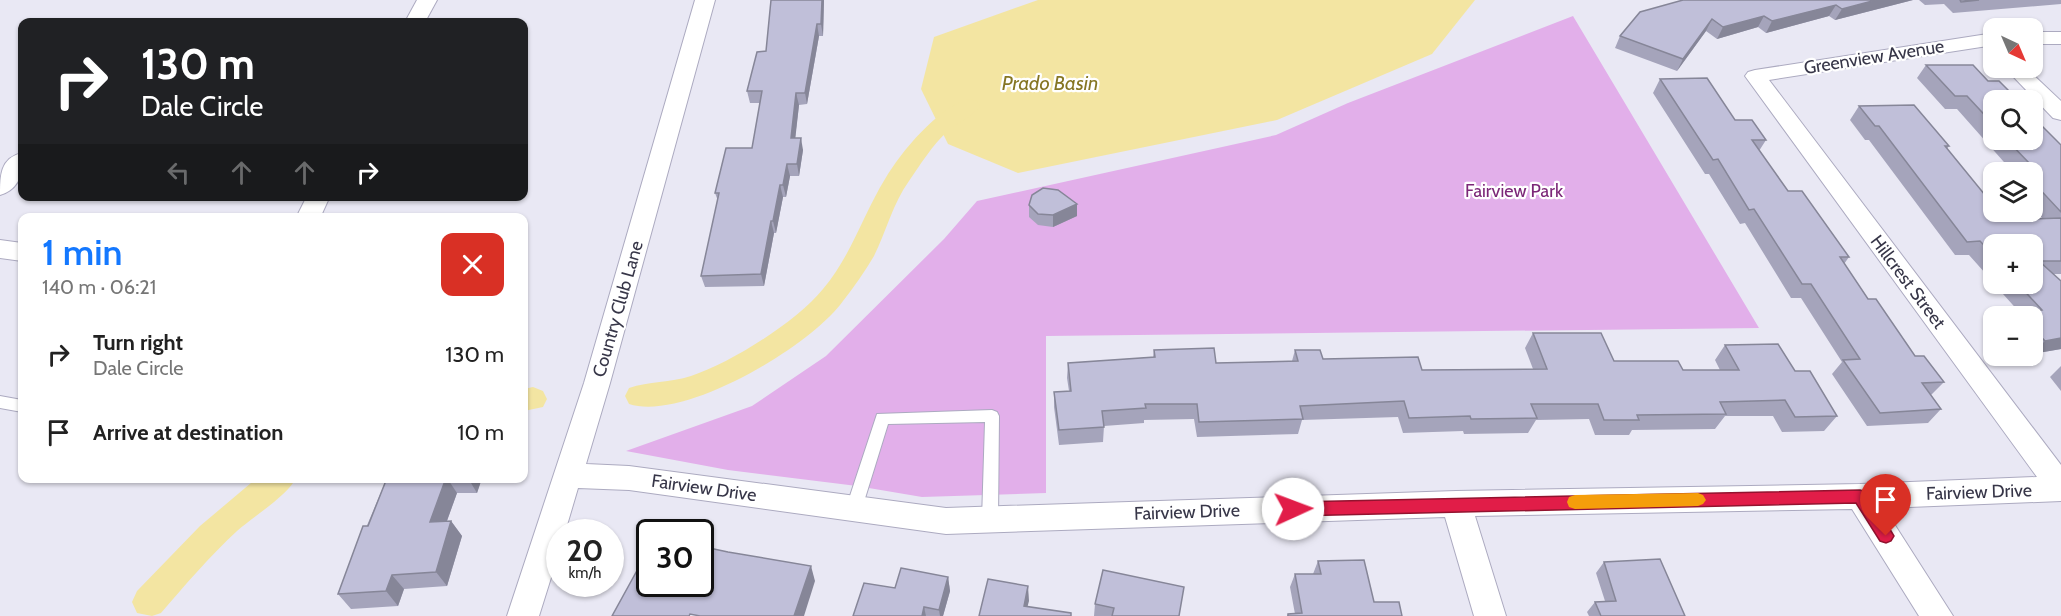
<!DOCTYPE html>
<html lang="en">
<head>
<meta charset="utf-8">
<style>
  :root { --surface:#fff; --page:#f6f6f6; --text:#222; --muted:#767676; --accent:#1478ff }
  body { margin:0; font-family:Cabin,sans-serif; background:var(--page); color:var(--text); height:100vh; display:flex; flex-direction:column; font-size:22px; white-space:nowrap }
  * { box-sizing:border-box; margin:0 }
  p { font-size:20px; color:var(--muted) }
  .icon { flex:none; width:33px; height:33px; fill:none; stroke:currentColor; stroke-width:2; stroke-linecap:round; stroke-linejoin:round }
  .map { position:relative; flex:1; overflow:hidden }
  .sheet { position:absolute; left:18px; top:213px; width:510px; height:270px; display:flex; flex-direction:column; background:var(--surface); border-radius:12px; box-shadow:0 2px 4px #0004 }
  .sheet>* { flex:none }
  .top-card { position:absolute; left:18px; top:18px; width:510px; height:183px; border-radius:12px; box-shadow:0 2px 4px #0004; background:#202124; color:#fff; overflow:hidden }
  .needle { width:39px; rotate:136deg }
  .fabs { position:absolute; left:1983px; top:18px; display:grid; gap:12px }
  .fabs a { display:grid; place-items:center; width:60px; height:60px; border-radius:12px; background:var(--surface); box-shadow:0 2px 4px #0004; font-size:30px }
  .speed { position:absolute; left:546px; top:519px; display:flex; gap:12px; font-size:30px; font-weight:700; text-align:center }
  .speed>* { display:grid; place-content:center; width:78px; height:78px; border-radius:50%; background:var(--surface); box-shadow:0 2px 4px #0004; line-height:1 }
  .speed small { font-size:15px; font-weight:400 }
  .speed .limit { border:3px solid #111; border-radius:9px; background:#fff; color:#111 }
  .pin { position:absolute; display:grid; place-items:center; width:51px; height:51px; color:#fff; margin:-62px -26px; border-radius:50% 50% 50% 0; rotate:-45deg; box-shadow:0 0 6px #0007 }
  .pin .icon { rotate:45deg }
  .me { position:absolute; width:66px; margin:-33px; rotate:88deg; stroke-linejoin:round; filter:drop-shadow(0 0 4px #0008) }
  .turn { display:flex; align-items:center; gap:21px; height:126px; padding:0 24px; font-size:27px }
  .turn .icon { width:78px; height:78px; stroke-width:2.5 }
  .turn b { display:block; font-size:42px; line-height:51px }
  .lanes { display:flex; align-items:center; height:57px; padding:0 24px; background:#0003; justify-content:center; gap:30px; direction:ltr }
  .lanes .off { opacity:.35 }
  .round { display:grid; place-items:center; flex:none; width:63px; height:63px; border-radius:12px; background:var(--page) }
  .overview { display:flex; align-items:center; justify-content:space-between; height:102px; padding:0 24px }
  h1 { font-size:36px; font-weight:600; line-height:45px; color:var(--accent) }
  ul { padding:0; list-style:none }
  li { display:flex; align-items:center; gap:18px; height:78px; padding:0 24px }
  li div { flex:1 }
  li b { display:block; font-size:22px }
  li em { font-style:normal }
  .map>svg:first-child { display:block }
  .green { fill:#e2afea }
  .water { fill:#f3e5a2 }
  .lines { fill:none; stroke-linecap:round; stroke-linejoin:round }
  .canal { fill:#f3e5a2; fill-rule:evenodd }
  .lane-casing { stroke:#acaac0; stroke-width:2 }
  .street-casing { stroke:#acaac0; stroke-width:2 }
  .lane { fill:#fff; fill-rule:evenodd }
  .street { fill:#fff; fill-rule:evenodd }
  .wall { fill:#a5a4bb }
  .shaded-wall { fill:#868698 }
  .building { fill:#c0bfd9; stroke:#868698; stroke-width:1.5 }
  .route { fill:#e11d48; stroke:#92132f; stroke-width:1.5 }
  .slow { fill:#f59e0b }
  .labels { text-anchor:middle; stroke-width:4.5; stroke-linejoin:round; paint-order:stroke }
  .street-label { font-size:18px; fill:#373648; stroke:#fff }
  .park-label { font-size:18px; fill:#7c2778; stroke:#fff }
  .water-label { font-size:20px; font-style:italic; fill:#867623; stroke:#fff }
</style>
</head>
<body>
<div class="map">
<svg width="2061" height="616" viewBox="0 0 2061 616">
  <rect width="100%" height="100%" fill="#e9e8f4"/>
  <path class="green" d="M1573,16l186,312 -713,8v157l-124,4 -65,-11 -129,-16 -102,-19 126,-45 74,-50 118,-117 33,-38 299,-66 72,-32z"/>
  <path class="water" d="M1038,0h437l-43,54 -155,66 -259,53 -70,-29 -27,-55 13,-52z"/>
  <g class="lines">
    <g class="canal">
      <path d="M969,99l8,2 3,5c-7,11 -22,16 -32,25 -15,13 -28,34 -39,50 -16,22 -23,51 -35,75 -9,15 -20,31 -31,45 -32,45 -159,121 -214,103l-4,-8 4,-8c20,-7 41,-5 62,-12 40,-13 105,-54 132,-87 28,-33 40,-74 62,-110 16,-27 53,-72 84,-80z"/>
      <path d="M533,387l10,4 4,8 -4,8 -19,4v-22z"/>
      <path d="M257,478h39c-8,17 -43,39 -59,53 -27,25 -52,54 -76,82l-9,3 -15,-3 -5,-11 5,-11 63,-65z"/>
    </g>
    <defs>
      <g id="lane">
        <path d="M0,396l22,4v12l-22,-4z"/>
        <path d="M992,410l5,2 2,4 -1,104 -2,5 -6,2 -6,-2 -2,-5 3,-98 -97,2 -26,84 -2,5 -6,2 -6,-2 -2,-5 31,-94z"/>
      </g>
      <g id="street">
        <path d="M417,0h20l-12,22h-20z"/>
        <path d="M695,0h20l-105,383 -24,81 43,2 317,42 510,-17 404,-7 177,-7 -292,-401 3,-4 7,-2 239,-37v12l-225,35 292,385v36l-177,7 69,108h-34l-67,-107 -377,7 31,100h-32l-29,-99 -499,17 -317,-44 -51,-2 -13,44h-5v17l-21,67h-32l77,-233z"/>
        <rect x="2032" y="32" width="29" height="12"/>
        <path d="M2005,68h21l35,33v19l-8,-2z"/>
        <path d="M22,153c2,18 -2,36 -22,42 0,-19 0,-37 22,-42z"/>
        <path d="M307,196h23l-10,22h-24z"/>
        <path d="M0,240l22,3v18l-22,-3z"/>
      </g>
    </defs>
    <use href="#lane" class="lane-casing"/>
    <use href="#street" class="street-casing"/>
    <use href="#lane" class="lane"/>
    <use href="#street" class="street"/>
  </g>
  <g class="wall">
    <path d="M824,0l-1,36h-4l-12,68 -8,1 -4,33 8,12 -4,26h-9l-4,21h-3l-7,36h-2l-10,53 -59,1 -4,-11 17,-75 -3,-8 37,-45 8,-45h-10l-3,-12 19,-40z"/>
    <path d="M1913,0l-78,20 -6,-4 -63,17 -8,-6 -41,12 -11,-8 -29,40 -62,-23 5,-12 20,-24z"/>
    <path d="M1919,0h142v4l-108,9 -9,-9 -19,1z"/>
    <path d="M1926,65l68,35v40h38l29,5v129h-7l7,75 -29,5v-38h-14l3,-2 -27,-30h38l-38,-40v39l-25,-28h-14l-86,-115h-4l-15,-20 9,-14 90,40 -2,3 58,71 37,-2 -10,-11v-35h-23l2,-2 -54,-61h-12l-28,-31z"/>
    <path d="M1660,79l75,41 31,20 -7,11 29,40 61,66 -5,7 24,35 47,57 29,26 -13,13 10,14 -13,14 -61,3 -35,-52 10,-12 -41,-64h-10l-46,-75 -5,1 -31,-50h-4l-52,-81z"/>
    <path d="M1029,205l48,11 -24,11 -15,-2 -9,-8z"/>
    <path d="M1533,333l81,28 69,9h37l-5,-10 10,-15 70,26 42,45 -13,15 -42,1 -9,-16h-48l-10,13 -83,1 -3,5h-34l-6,-16 -53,1 -8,13 -64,1 -1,-3 -60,2 -5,-16 -96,3 -4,14 -101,3 -3,-18 -50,1v3l-40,3 -1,16 -44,3 -5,-38v-15l15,-1 -2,-13 1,-15 85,-6 1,-7 62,13 76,-2 3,-11 28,9 99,11 111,-1 -8,-21z"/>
    <path d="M2061,366v25l-11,-14z"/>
    <path d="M387,478h95l-5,15h-20l-10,28h4l11,15 -15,50 -43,3 -6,17 -47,3 -13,-15z"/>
    <path d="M1318,561l56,41 28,14h-115l1,-2h7l-5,-27 5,-13h18z"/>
    <path d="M1604,562l81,54h-96l-2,-4 8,-10 10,-1 -9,-28z"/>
    <path d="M948,577l2,14 -7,25h-90l42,-28z"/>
    <path d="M1095,604l84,12h-85z"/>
  </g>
  <g class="shaded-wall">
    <path d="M822,0h2l-1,36 -2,-12z"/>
    <path d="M1876,0h37l-78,20 7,-11z"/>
    <path d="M1836,5l-7,11 -63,17 6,-12z"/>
    <path d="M1764,16l-6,11 -41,12 6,-12z"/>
    <path d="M1712,19l-6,12 -29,40 6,-12z"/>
    <path d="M817,24l2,12 -12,68 -2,-11z"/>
    <path d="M796,93l3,12 -5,45 -3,-12z"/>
    <path d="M801,138l2,12 -4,26 -2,-12z"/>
    <path d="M787,164l3,12 -4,21 -3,-12z"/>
    <path d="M780,185l3,12 -7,36 -3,-12z"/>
    <path d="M1077,204v12l-24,11v-12z"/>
    <path d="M771,221l3,12 -10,53 -3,-12z"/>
    <path d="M2061,338v11l-29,5 13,-13z"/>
    <path d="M446,478h1l10,15 -16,44 -11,-15z"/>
    <path d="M468,478h14l-5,15z"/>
    <path d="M451,521l11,15 -15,50 -11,-14z"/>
    <path d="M811,566l4,15 -11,35h-10z"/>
    <path d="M392,575l12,14 -6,17 -12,-15z"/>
    <path d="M948,577l2,14 -7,25h-3l-1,-6z"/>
    <path d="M1028,586l1,15 -4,15 -1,-10z"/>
    <path d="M924,607l2,9h-4z"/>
  </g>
  <g class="building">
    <path d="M771,0h51l-1,24h-4l-12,69h-9l-5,45h10l-4,26h-10l-4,21h-3l-7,36h-2l-10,53 -60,2 18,-83h-4l11,-45h26l10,-57h-15l10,-39 9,-1z"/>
    <path d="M1683,0h193l-34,9 -6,-4 -64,16 -8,-5 -41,11 -11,-8 -29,40 -63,-23 20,-24z"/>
    <path d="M1960,0h19l-18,2z"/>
    <path d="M1926,65h47l15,16h11l19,19h-24v25l-27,-29h-12z"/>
    <path d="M1707,78l28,42h17l14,20h-14l36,51h14l47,66h-9l28,42h8l39,57h9l20,26 -22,1 19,26 -61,4 -37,-53 17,-1 -49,-75h-9l-48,-75 -5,1 -31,-51 -5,1 -53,-81z"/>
    <path d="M1914,105l35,41h-4l49,60v6h4l7,8 56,-2v43h-22l22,20v57l-16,3 -13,-14v-11h-9l-3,-2 22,-4 -24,-26h14v-40h-38v12l-14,-15 -13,1 -88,-116h-4l-16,-20z"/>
    <path d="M2032,116l29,29v67l-29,-31v-9h-7l-8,-8 12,-1 -22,-23h25z"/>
    <path d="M1043,188l15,2 19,14 -24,11 -15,-1 -9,-9 3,-10z"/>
    <path d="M1533,333h68l13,28h64l5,9h56l-14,-25 53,-1 17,27h15l27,45 -42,1 -10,-17 -65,2 6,12 -89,1 2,5h-35l-6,-16h-67l6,14 -66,1 -1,-3 -61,2 -5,-17 -104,5 3,13 -104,3 -2,-18h-52l1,4 -44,3 2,16 -45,3 -5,-38 17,-1 -3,-28 87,-6 -1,-7 60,-2 2,15 82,-2 -3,-11h25l3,9 95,-2 4,13 125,-1z"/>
    <path d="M387,478h59l-16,44 21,-1 -15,51 -44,3 -6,16 -48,3 25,-68h5z"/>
    <path d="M700,546l28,6 83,14 -17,50h-94l-10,-2 -1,2h-77l33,-60 5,1v27h50z"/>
    <path d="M1660,559l25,57h-84l-6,-14 21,-1 -12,-39z"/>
    <path d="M1364,560l10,42h25l3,14h-114v-2l14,-1 -7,-39h26l-3,-13z"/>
    <path d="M901,568l47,9 -9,33 -15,-3 -2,9h-69l11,-33 31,5z"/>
    <path d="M1103,570l81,17 -5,29h-67l2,-8 -19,-4z"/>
    <path d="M988,579l40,7 -4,20 47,7v3h-92z"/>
  </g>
  <path class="route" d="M1860,490l6,2 25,39 3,5 -3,5 -5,2 -6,-2 -24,-38 -563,13 -6,-2 -2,-5 2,-5 6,-2z"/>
  <path class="slow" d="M1698,493l5,2 3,5 -3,4 -5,2 -123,3 -6,-2 -2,-5 2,-5 6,-2z"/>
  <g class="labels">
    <g class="street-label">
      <text transform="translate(1874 57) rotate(-9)" y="6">Greenview Avenue</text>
      <text transform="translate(1908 282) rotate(53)" y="6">Hillcrest Street</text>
      <text transform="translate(618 309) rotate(-74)" y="6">Country Club Lane</text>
      <text transform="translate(704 488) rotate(8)" y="6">Fairview Drive</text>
      <text transform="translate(1979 492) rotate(-2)" y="6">Fairview Drive</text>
      <text transform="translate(1187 512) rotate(-2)" y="6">Fairview Drive</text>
    </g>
    <g class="park-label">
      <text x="1514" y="197">Fairview Park</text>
    </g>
    <g class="water-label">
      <text x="1050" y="90">Prado Basin</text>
    </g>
  </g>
</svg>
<div class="fabs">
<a><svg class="needle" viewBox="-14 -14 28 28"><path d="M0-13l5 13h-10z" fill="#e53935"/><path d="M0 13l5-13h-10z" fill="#767676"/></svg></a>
<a><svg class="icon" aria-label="search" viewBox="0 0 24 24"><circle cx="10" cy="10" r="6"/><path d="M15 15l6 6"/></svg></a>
<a><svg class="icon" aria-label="layers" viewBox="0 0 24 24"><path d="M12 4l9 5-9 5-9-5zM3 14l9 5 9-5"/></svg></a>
<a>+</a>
<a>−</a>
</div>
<div class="speed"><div>20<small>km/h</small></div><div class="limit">30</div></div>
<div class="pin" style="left:1886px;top:536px;background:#d93025"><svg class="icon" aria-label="arrive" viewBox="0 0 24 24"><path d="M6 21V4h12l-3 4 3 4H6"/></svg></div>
<svg class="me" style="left:1293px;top:509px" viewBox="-20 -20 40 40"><circle r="19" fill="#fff"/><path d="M0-13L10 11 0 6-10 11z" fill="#e11d48"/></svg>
<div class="top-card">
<div class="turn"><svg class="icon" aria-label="right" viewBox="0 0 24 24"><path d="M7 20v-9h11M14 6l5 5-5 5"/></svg><div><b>130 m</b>Dale Circle</div></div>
<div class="lanes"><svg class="icon off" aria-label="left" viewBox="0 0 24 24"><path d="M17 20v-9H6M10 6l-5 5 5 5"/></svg><svg class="icon off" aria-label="ahead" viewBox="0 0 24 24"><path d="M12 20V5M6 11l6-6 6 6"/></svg><svg class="icon off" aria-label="ahead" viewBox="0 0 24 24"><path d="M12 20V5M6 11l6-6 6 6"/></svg><svg class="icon" aria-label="right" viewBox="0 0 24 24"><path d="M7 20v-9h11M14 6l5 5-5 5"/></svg></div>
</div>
<section class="sheet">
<div class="overview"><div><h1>1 min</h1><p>140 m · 06:21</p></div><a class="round" style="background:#d93025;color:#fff"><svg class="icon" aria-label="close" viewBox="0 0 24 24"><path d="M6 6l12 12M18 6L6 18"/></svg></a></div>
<ul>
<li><svg class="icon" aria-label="right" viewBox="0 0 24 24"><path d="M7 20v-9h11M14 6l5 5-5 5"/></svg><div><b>Turn right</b><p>Dale Circle</p></div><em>130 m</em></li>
<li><svg class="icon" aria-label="arrive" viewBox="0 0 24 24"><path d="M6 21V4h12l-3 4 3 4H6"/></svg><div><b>Arrive at destination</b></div><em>10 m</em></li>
</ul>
</section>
</div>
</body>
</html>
